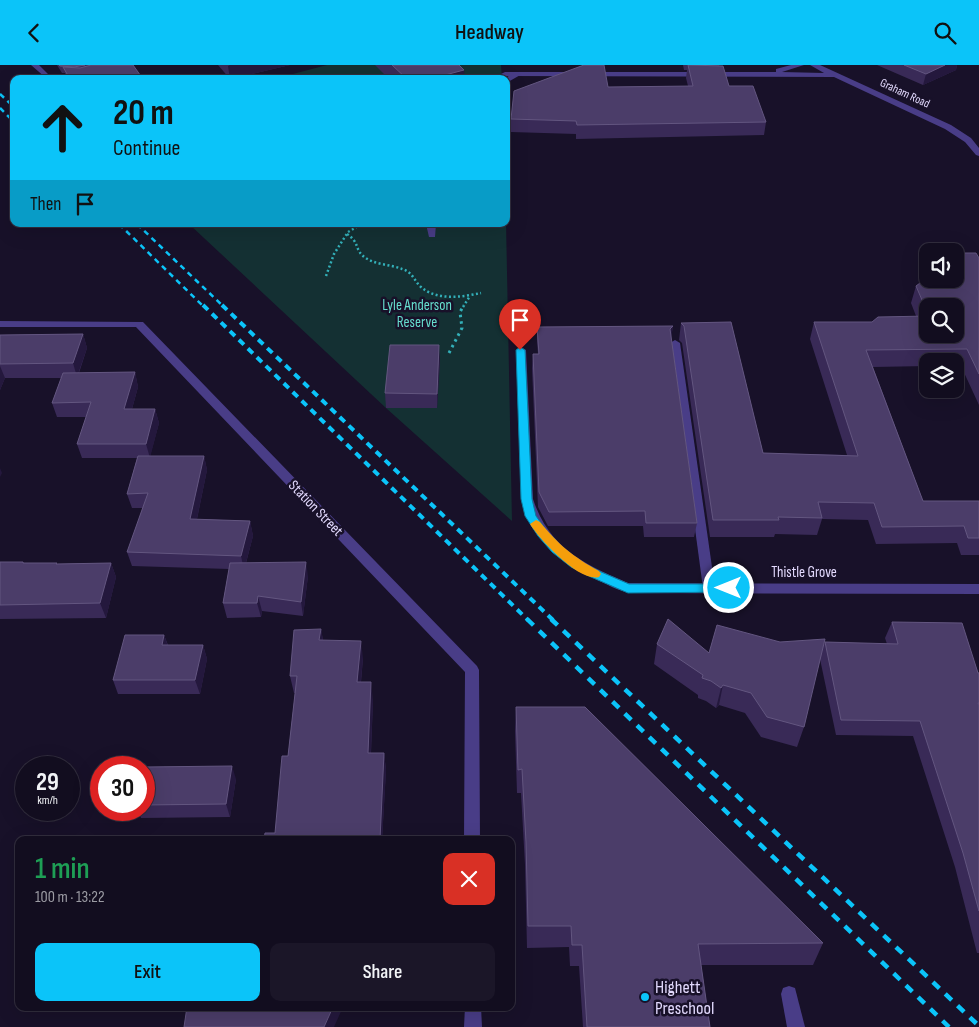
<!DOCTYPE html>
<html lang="en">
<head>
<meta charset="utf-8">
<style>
  :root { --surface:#120d1f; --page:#1b1628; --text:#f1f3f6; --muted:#9c9ca4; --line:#312d3d; --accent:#0bc4f9 }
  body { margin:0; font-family:"Sofia Sans Condensed",sans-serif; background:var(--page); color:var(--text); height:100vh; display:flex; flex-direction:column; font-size:19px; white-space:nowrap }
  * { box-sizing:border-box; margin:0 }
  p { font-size:16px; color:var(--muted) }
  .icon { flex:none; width:28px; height:28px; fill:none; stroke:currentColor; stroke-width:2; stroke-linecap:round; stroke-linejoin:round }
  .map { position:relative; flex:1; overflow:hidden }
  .details { position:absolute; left:15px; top:771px; width:500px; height:175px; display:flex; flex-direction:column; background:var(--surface); border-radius:10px; box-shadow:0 5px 20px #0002,0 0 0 1px var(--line) }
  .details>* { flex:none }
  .top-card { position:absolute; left:10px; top:10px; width:500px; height:152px; border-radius:10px; box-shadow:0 5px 20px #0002,0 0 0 1px var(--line); background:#0bc4f9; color:#111; overflow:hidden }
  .buttons { position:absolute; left:919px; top:178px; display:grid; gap:10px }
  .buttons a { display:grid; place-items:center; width:45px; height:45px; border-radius:10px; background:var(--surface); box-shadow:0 5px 20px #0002,0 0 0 1px var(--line); font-size:25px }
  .speed { position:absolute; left:15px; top:691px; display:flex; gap:10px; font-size:25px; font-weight:700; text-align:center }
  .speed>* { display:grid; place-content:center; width:65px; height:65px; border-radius:50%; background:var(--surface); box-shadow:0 5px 20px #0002,0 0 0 1px var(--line); line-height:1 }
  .speed small { font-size:12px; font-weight:400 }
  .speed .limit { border:8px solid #d22; background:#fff; color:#111 }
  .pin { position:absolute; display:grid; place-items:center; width:42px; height:42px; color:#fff; margin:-51px -21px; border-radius:50% 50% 50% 0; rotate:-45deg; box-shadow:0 0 5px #0007 }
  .pin .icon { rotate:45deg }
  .me { position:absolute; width:55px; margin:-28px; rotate:270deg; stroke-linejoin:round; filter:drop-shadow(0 0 4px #0008) }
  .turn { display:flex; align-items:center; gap:18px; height:105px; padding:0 20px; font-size:22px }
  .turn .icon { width:65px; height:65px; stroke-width:2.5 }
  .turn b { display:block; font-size:35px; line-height:42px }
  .then { display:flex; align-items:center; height:48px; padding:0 20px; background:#0003; gap:10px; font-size:19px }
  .round { display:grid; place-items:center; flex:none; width:52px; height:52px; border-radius:10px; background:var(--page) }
  .overview { display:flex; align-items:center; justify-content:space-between; height:85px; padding:0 20px }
  h1 { font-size:30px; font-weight:600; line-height:38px; color:#1e9e55 }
  .action { display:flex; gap:10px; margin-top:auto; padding:10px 20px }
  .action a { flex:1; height:58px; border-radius:10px; background:var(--accent); color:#111; font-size:20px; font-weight:600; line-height:58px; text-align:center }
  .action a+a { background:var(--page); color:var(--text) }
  header { display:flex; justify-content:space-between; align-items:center; height:65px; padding:0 20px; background:var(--accent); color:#111; font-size:22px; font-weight:600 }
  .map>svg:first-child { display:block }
  .green { fill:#143033 }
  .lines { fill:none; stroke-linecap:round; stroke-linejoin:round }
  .path-far1 { stroke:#33b0b9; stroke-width:2.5; stroke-dasharray:2 2.5; stroke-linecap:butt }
  .path { stroke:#33b0b9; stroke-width:3; stroke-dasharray:2.5 4; stroke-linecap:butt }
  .lane { fill:#493d87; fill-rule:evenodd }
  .street { fill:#493d87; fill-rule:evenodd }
  .rail-far2 { stroke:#0bc4f9; stroke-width:2.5; stroke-dasharray:5.5 4.5; stroke-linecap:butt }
  .rail-far1 { stroke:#0bc4f9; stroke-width:4; stroke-dasharray:7 5.5; stroke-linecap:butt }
  .rail { stroke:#0bc4f9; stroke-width:4.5; stroke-dasharray:9 8; stroke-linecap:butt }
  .wall { fill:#392a57; fill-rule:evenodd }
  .shaded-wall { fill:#24183d }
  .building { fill:#4b3d69; stroke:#635680 }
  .route { fill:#0bc4f9; stroke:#077fa2 }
  .slow { fill:#f59e0b }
  .poi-dot { fill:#0bc4f9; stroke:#181129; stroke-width:2 }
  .labels { text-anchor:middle; stroke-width:5; stroke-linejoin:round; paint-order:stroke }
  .far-street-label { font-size:12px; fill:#e3dafe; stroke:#181129 }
  .park-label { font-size:15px; fill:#66decf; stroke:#181129 }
  .street-label { font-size:15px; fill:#e3dafe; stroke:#181129 }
  .near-poi-label { font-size:18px; fill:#e3dafe; stroke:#181129; text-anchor:start }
</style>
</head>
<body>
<header><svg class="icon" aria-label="back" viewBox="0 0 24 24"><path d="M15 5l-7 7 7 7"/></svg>Headway<svg class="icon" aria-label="search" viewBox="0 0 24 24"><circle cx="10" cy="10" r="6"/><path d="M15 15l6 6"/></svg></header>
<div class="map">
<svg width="979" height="962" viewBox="0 0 979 962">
  <rect width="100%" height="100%" fill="#181129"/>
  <g class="green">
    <path d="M327,0h174l1,14h-228z"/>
    <path d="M506,157l6,299 -126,-113 -197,-184h317z"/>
  </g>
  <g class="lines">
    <g class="path-far1">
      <path d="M347,169c12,8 8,14 15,21 10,10 28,9 40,14 11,3 12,12 19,18 16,14 41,10 60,6"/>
      <path d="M326,211l8,-22 14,-22 14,-8"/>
      <path d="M463,242l7,-11"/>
    </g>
    <path class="path" d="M449,288l13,-25 -2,-16 4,-7"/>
    <g class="lane">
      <path d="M515,7l7,2 -16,9v-4h-2z"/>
      <path d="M426,159h10l-1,13h-6z"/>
      <path d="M675,275l5,3 35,245 -1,3h-10l-1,-3 -33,-245z"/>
      <path d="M521,282l5,3 7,149c17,51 53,66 100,86l1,3 -1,3c-9,3 -21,-4 -29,-8 -42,-19 -69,-39 -83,-84l-5,-149z"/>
      <path d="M789,921l6,2 10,39h-18l-6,-33 2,-6z"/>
    </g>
    <g class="street">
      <path d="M31,0h8l9,9 33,1 4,2 -1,2 -38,-1z"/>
      <path d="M791,0h13l-22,7 42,1 -14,-8h10l131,60 20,13 8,10v8l-3,-1 -11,-13 -20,-13 -111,-52 -329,-1 -4,-2 4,-2h271v-3z"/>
      <path d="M0,256l143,1 334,344 2,4 1,170h-16l1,-168 -329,-345h-136z"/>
      <path d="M628,518l351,1v10l-351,-1 -5,-2 -1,-3 1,-3z"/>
      <path d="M465,942h16l1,20h-18z"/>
    </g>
    <g class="rail-far2">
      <path d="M0,29l14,13"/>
      <path d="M0,43l14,14"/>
      <path d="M119,159l85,83"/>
      <path d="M137,159l87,83"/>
    </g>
    <g class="rail-far1">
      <path d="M203,240l325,315"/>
      <path d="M222,240l331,315"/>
    </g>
    <g class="rail">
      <path d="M527,554l422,408"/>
      <path d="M551,554l428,407"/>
    </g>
  </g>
  <g class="wall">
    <path d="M57,0h76l10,14h-77l-1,-6h-3z"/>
    <path d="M218,0h72l-60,14z"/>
    <path d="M375,0h84l6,14h-76z"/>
    <path d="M683,0h36l10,21 37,36 -2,13 -188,4v-5l-65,-2v-13l97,-32 80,-1 -2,-8 1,-8h-3z"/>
    <path d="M877,0h80l-1,5 -33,15z"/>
    <path d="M979,193v147l-18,-39h-6v-5h-27v5l-55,1 50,134h56v54h-18l-4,-12 -81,1 -8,-24 -46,-1 -5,16 -42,-1 -1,3h-64l-28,-194 -3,-3 2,-17 50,-1 32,131 84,2 -37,-116 4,-17h58l44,-6 -5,-13 5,-17zM928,241l27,28h-27z"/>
    <path d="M673,261l-2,11 26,186 -3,14h-50l-1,-11h-95l-10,-19 -6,-139 1,-14h5l-1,-13v-14z"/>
    <path d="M83,269l4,14 -8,25 56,-1 3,15 -6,22h23l4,14 -9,33h54l3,14 -10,49 53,2 3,15 -7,27 62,13 -5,40 -41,-5 -1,6 -34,1 -4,-15 6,-34 -97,-3 -5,-14 16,-44h-11l-5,-14 10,-36h-55l-5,-14 9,-27h-29l-5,-14 9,-25h-56l-5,12v-55z"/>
    <path d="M440,295l-3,48h-51l-1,-15z"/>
    <path d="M0,497h23l1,1 33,1 54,-1 5,14 -10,41 -106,1z"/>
    <path d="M892,557l87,51v280h-2l-22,-86 -42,-131 -77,-1 -16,-76 -16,68 -7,20 -36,-10 -16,-24 -26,-8 -3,3 -10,-7 -8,-3v-3l-44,-31 3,-20 52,9 71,-11 42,7 3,-7 62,2 -2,-6z"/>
    <path d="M321,564l2,11 40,18 -2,24 12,18 -2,53h13l2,17 -4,70h-118l11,-7 13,-77 7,-63h-1l-4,-17z"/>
    <path d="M164,570l4,10h35l4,14 -7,35h-82l-5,-14z"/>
    <path d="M516,642l307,236 -10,22h-112l9,62h-127l-4,-61h-9l-1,-19 -42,1 -2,-83 -4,-72h-4l-2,-62z"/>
    <path d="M144,702l92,12 -6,38 -89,1 -3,-8h6z"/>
  </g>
  <g class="shaded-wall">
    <path d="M230,0h60l-60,14 -2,-13z"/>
    <path d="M945,0h12l-1,5 -33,15 3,-11z"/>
    <path d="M464,5l1,9h-35z"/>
    <path d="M673,261l-2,14 -1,-11z"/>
    <path d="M83,269l4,14 -10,29 -4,-14z"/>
    <path d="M439,280l1,15 -3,48v-14z"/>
    <path d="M0,301l5,12 -5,12z"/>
    <path d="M135,307l3,15 -10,36 -4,-14z"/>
    <path d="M155,344l4,14 -9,35 -4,-14z"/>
    <path d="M204,391l3,14 -13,63 -4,-14z"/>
    <path d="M0,403l2,5 -2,4z"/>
    <path d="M250,456l3,15 -9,34 -3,-14z"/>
    <path d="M306,497l2,14 -5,40 -2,-14z"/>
    <path d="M111,498l5,14 -10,41 -6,-15z"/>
    <path d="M258,531l4,15 -1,6 -4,-14z"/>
    <path d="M321,564l3,18 -5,-7z"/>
    <path d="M164,570l5,14 -7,-4z"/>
    <path d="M361,576l2,17 -4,42 -2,-18z"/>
    <path d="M203,580l4,14 -7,35 -5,-14z"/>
    <path d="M371,617l2,18 -3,70 -2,-17z"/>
    <path d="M723,620l-4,20 -3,3 5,-20z"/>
    <path d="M384,688l2,17 -4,70h-2z"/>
    <path d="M232,701l4,13 -6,38 -4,-13z"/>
    <path d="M333,942h10l-9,20h-10z"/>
  </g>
  <g class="building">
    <path d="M59,0h26l-11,2 -14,-1z"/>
    <path d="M91,0h42l10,14h-73l-7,-12 17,1z"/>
    <path d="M392,0h67l5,5 -34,9h-23z"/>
    <path d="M584,0h20l4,22 85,-1 -5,-21 35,1 6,20h24l13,36 -189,3 -1,-4 -65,-2 3,-28z"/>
    <path d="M904,0h41l-19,9z"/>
    <path d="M956,188h20l3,5v116l-12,-25 -101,1 57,151h56v37h-11l-4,-12 -82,1 -8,-24 -56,-1 4,16 -44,-1 1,3h-66l-29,-194 -3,-3 50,-1 32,131 95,3 -44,-134h58l6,-5 50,-1v18h27v-28h-27v8l-12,-28 12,-9v2h27v-25z"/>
    <path d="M673,261l-3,3 27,194h-51l-1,-12 -96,1 -10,-20 -6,-138h6l-2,-27z"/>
    <path d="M83,269l-10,29 -73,1v-29z"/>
    <path d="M390,280h49l-2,49 -52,-1z"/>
    <path d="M135,307l-11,37h31l-9,35h-69l14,-42 -39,1 11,-30z"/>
    <path d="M138,391h66l-14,63 60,2 -9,35 -114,-4 21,-59 -21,1z"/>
    <path d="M0,497h23v1h34l-1,1 55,-1 -11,40 -100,2z"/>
    <path d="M306,497l-5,40 -43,-6 -1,7h-34l7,-40z"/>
    <path d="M668,554l41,34 8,-28 63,17 45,-3 -21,88 -37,-10 -16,-24 -28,-8 -2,3 -10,-7 -9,-3 1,-3 -46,-31z"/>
    <path d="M892,557l70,1 16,50h1v30h-1l1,2v206l-16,-58 -43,-132 -79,-1 -16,-78 73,2z"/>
    <path d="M321,564l-2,11 42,1 -4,41h14l-3,71h16l-4,87h-116l1,-7h10l7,-77h6l9,-80h-7l4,-46z"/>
    <path d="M125,570h39l-2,10h41l-8,35h-82z"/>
    <path d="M516,642h69l238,236 -125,1 12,83h-123l-5,-82h-10l-1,-19h-43l-2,-84 -4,-73 -4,1z"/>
    <path d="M232,701l-6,38 -82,1v-38z"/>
    <path d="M187,942h146l-9,20h-140z"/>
  </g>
  <path class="route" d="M520,282l5,3 7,149 4,17 10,14 15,16 18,15 20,10 30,13h100l6,4 -2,4 -105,1 -37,-16 -20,-10 -19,-15 -14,-16 -13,-20 -4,-17 -5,-149z"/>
  <path class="slow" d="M536,455l4,2c19,23 32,34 59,49l2,3 -2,3c-19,6 -60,-38 -69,-53z"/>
  <circle class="poi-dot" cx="645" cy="932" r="5"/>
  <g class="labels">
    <g class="far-street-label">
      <text transform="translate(905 28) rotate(25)" y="4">Graham Road</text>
    </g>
    <g class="park-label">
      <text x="417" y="245">Lyle Anderson<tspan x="417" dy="17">Reserve</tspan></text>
    </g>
    <g class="street-label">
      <text transform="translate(316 443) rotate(46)" y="5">Station Street</text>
      <text x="804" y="512">Thistle Grove</text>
    </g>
    <g class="near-poi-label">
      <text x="655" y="928">Highett<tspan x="655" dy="21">Preschool</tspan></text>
    </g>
  </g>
</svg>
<div class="buttons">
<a><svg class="icon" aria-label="sound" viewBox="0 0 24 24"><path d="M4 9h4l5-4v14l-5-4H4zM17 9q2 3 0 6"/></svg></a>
<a><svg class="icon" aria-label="search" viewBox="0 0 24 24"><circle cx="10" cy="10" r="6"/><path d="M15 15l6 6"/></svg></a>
<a><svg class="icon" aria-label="layers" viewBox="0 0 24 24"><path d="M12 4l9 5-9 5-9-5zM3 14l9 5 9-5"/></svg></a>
</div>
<div class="speed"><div>29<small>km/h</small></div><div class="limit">30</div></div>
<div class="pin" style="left:520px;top:285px;background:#d93025"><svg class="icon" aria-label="arrive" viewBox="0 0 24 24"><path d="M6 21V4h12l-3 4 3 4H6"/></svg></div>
<svg class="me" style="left:729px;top:523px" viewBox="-20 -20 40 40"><circle r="17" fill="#0bc4f9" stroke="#fff" stroke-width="3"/><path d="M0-11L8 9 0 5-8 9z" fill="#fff"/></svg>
<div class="top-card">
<div class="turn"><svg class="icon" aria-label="ahead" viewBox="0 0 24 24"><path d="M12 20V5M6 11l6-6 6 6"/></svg><div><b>20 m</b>Continue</div></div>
<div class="then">Then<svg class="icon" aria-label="arrive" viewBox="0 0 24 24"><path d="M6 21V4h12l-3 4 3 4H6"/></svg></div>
</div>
<section class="details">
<div class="overview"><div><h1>1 min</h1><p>100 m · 13:22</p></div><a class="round" style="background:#d93025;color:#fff"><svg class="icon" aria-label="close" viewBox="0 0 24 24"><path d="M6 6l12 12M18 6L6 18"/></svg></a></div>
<div class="action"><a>Exit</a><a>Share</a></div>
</section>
</div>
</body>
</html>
